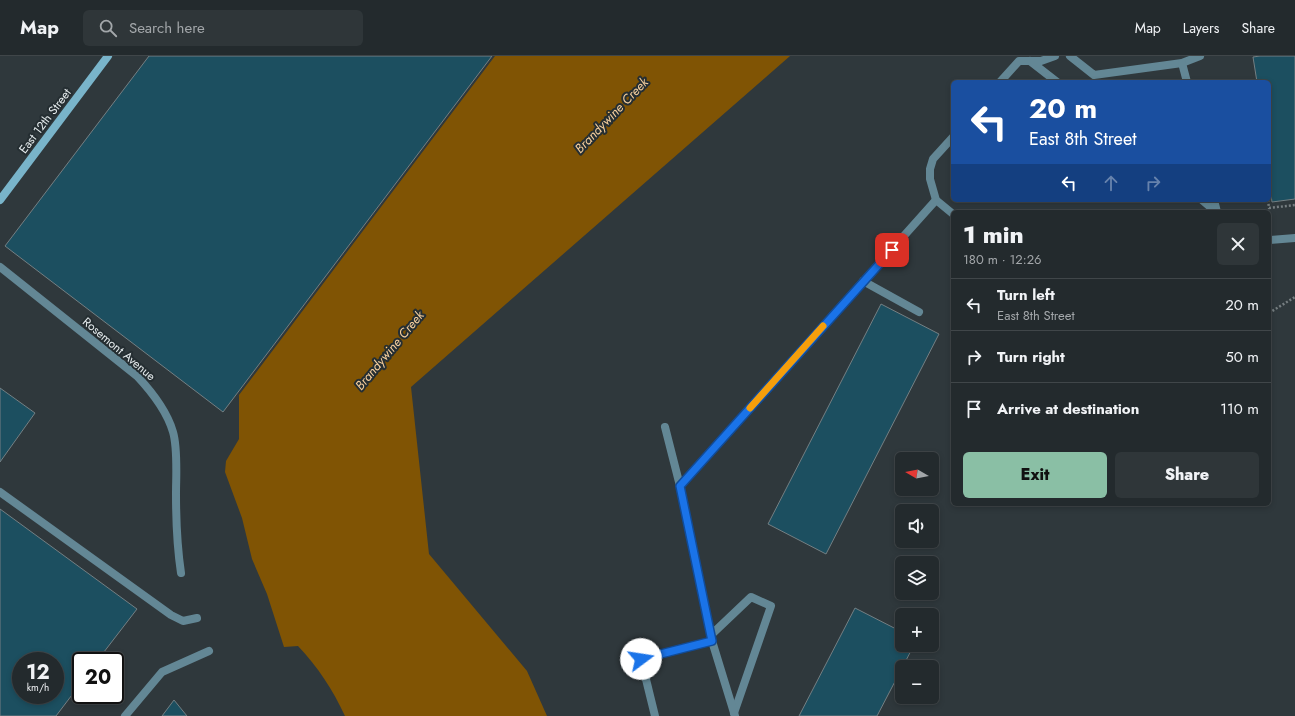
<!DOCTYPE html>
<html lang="en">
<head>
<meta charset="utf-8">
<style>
  :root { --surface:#232a2d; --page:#2f3639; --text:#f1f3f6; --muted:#a3a7aa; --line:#404649; --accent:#8abfa5 }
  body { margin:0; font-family:Jost,sans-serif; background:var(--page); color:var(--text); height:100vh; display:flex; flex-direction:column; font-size:15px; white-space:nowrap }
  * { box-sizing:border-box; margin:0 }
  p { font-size:13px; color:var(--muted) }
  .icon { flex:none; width:22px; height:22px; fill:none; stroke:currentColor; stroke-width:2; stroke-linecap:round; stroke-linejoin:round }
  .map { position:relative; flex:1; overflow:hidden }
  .side { position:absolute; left:951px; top:154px; width:320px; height:296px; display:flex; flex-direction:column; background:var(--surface); border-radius:6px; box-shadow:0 2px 6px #0003,0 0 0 1px var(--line) }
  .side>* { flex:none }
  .guide { position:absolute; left:951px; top:24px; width:320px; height:122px; border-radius:6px; box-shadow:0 2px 6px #0003,0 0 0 1px var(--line); background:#1a4fa0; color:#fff; overflow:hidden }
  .needle { width:26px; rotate:279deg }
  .fabs { position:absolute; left:895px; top:396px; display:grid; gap:8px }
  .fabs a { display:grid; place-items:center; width:44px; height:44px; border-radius:6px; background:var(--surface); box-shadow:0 2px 6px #0003,0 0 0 1px var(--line); font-size:20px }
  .speed { position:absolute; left:12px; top:596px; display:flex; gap:8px; font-size:20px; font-weight:700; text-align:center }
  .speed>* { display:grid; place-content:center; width:52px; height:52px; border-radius:50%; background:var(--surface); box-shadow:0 2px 6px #0003,0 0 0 1px var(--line); line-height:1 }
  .speed small { font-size:10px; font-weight:400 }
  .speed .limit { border:2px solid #111; border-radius:6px; background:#fff; color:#111 }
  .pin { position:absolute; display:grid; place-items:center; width:34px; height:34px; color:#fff; margin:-17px; border-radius:8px; box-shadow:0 2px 6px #0006 }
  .me { position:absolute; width:44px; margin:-22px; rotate:76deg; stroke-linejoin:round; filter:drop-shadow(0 0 3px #0008) }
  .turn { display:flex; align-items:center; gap:14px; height:84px; padding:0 12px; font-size:18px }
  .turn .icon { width:52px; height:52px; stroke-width:2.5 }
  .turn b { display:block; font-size:28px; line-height:34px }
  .lanes { display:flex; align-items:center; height:38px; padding:0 12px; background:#0003; justify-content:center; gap:20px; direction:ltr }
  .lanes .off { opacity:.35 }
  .round { display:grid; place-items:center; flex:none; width:42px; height:42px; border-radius:6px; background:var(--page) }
  .summary { display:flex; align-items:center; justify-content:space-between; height:68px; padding:0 12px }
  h1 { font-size:24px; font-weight:800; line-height:30px }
  .cta { display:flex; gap:8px; margin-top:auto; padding:8px 12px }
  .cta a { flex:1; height:46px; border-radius:6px; background:var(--accent); color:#111; font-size:16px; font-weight:800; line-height:46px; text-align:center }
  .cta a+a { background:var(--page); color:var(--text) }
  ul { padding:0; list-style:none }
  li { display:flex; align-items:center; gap:12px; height:52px; padding:0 12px; border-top:1px solid var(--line) }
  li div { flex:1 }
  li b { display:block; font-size:15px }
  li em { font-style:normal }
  header { display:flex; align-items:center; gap:24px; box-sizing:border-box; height:56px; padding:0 20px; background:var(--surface); border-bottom:1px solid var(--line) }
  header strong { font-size:19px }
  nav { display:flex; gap:22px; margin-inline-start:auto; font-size:14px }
  .search { width:280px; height:36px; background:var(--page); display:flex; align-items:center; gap:10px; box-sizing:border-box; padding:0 14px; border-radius:6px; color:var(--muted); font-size:15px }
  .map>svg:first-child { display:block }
  .water { fill:#805404 }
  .building { fill:#1c4f60; stroke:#747f83; fill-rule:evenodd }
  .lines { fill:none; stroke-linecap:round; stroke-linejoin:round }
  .path { stroke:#767e81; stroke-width:2.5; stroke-dasharray:2 2; stroke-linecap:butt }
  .service { stroke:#638795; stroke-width:8 }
  .minor { stroke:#638795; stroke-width:8 }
  .secondary { stroke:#79b4ca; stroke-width:8 }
  .route-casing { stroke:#114b97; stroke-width:10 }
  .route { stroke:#1a73e8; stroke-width:7 }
  .slow { stroke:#f59e0b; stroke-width:7 }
  .labels { text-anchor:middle; stroke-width:4; stroke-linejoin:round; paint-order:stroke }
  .street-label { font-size:12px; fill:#e6ecee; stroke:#252e32 }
  .water-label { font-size:13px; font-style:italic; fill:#f6cf9d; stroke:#252e32 }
</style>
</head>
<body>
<header>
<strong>Map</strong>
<div class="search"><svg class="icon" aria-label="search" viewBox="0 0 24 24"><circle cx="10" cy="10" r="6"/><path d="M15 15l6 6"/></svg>Search here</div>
<nav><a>Map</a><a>Layers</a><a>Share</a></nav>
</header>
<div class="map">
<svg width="1295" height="660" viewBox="0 0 1295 660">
  <rect width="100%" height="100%" fill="#2f383c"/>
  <path class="water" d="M495,0h295l-379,331 18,167 98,117 20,45h-202c-12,-26 -27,-49 -47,-70l-14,1 -17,-53 -15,-35 -10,-41 -17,-46 1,-11 13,-22v-44z"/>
  <g class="building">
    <path d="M149,0h343l-269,356 -218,-166z"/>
    <path d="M1260,0h35v143l-23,3 -3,-21v-99h-12l-4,-25z"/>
    <path d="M881,248l58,30 -113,220 -58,-30z"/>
    <path d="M0,332l35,25 -35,49z"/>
    <path d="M0,453l137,100 -40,52h-16v22l-25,33h-56zM21,605h34v34h-34z"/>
    <path d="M855,552l47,24v13h12l-37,71h-78z"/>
    <path d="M174,644l13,16h-25z"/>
  </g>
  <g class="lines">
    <g class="path">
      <path d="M1268,144l1,8 26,-3"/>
      <path d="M1269,257l26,-16"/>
    </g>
    <g class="service">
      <path d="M1070,0l24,19 88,-12 18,-7"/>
      <path d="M1030,5l27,21"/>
      <path d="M1182,7l5,19"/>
      <path d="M1000,26l19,-21h22l14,-5"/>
      <path d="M953,81l-20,22 -3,10v10l6,21 17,14"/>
      <path d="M1202,144l14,12"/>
      <path d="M1214,144l3,12"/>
      <path d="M1269,184l26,-2"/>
      <path d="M863,225l56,31"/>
      <path d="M680,430l256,-286"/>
      <path d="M0,436l171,123 12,6 14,-3"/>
      <path d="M711,579l40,-38 20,9 -37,107"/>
      <path d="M125,660l37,-44 47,-21"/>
      <path d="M655,660l-14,-57 71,-18"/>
    </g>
    <g class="minor">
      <path d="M0,211l137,109c15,16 30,35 36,56 5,17 3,44 3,62 0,26 1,52 5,79"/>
      <path d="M665,371l15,59 32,155 23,75"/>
    </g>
    <path class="secondary" d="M0,144l108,-144"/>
  </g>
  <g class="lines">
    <defs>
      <path id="route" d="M641,603l71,-18 -32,-155 212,-236"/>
    </defs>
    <use href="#route" class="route-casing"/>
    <use href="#route" class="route"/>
    <path class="slow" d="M750,352l73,-82"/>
  </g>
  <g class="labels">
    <g class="street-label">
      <text transform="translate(45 65) rotate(-53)" y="4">East 12th Street</text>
      <text transform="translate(119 293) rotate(40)" y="4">Rosemont Avenue</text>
    </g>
    <g class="water-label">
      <text transform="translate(611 59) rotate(-46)" y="5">Brandywine Creek</text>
      <text transform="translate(389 294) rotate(-50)" y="5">Brandywine Creek</text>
    </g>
  </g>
</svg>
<div class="fabs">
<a><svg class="needle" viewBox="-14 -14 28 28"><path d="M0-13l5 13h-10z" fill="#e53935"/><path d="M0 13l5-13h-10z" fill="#a3a7aa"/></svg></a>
<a><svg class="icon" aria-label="sound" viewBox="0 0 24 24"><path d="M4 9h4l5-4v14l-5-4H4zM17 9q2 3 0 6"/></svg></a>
<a><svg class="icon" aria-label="layers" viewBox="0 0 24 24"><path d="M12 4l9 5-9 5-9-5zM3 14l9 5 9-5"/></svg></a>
<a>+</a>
<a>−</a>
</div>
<div class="speed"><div>12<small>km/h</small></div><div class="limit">20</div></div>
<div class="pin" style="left:892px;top:194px;background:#d93025"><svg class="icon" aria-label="arrive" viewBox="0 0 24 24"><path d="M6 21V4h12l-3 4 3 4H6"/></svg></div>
<svg class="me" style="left:641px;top:603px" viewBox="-20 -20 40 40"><circle r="19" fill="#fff"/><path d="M0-13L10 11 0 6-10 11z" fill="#1a73e8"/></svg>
<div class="guide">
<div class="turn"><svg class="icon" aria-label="left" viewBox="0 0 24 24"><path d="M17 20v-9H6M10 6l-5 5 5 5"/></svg><div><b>20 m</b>East 8th Street</div></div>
<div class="lanes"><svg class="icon" aria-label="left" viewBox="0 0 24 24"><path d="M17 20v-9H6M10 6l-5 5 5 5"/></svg><svg class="icon off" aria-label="ahead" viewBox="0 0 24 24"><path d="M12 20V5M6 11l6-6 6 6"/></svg><svg class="icon off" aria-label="right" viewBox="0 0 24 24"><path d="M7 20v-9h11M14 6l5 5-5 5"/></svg></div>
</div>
<section class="side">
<div class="summary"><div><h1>1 min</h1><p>180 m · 12:26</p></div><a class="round"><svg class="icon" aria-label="close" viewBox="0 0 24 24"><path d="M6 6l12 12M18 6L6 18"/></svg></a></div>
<ul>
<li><svg class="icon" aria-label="left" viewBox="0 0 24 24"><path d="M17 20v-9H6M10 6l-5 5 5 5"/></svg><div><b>Turn left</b><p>East 8th Street</p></div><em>20 m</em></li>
<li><svg class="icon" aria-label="right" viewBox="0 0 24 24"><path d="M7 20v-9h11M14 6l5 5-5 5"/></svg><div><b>Turn right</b></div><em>50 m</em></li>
<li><svg class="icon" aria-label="arrive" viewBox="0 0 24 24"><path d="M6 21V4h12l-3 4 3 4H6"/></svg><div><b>Arrive at destination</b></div><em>110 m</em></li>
</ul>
<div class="cta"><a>Exit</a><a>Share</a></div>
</section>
</div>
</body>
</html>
